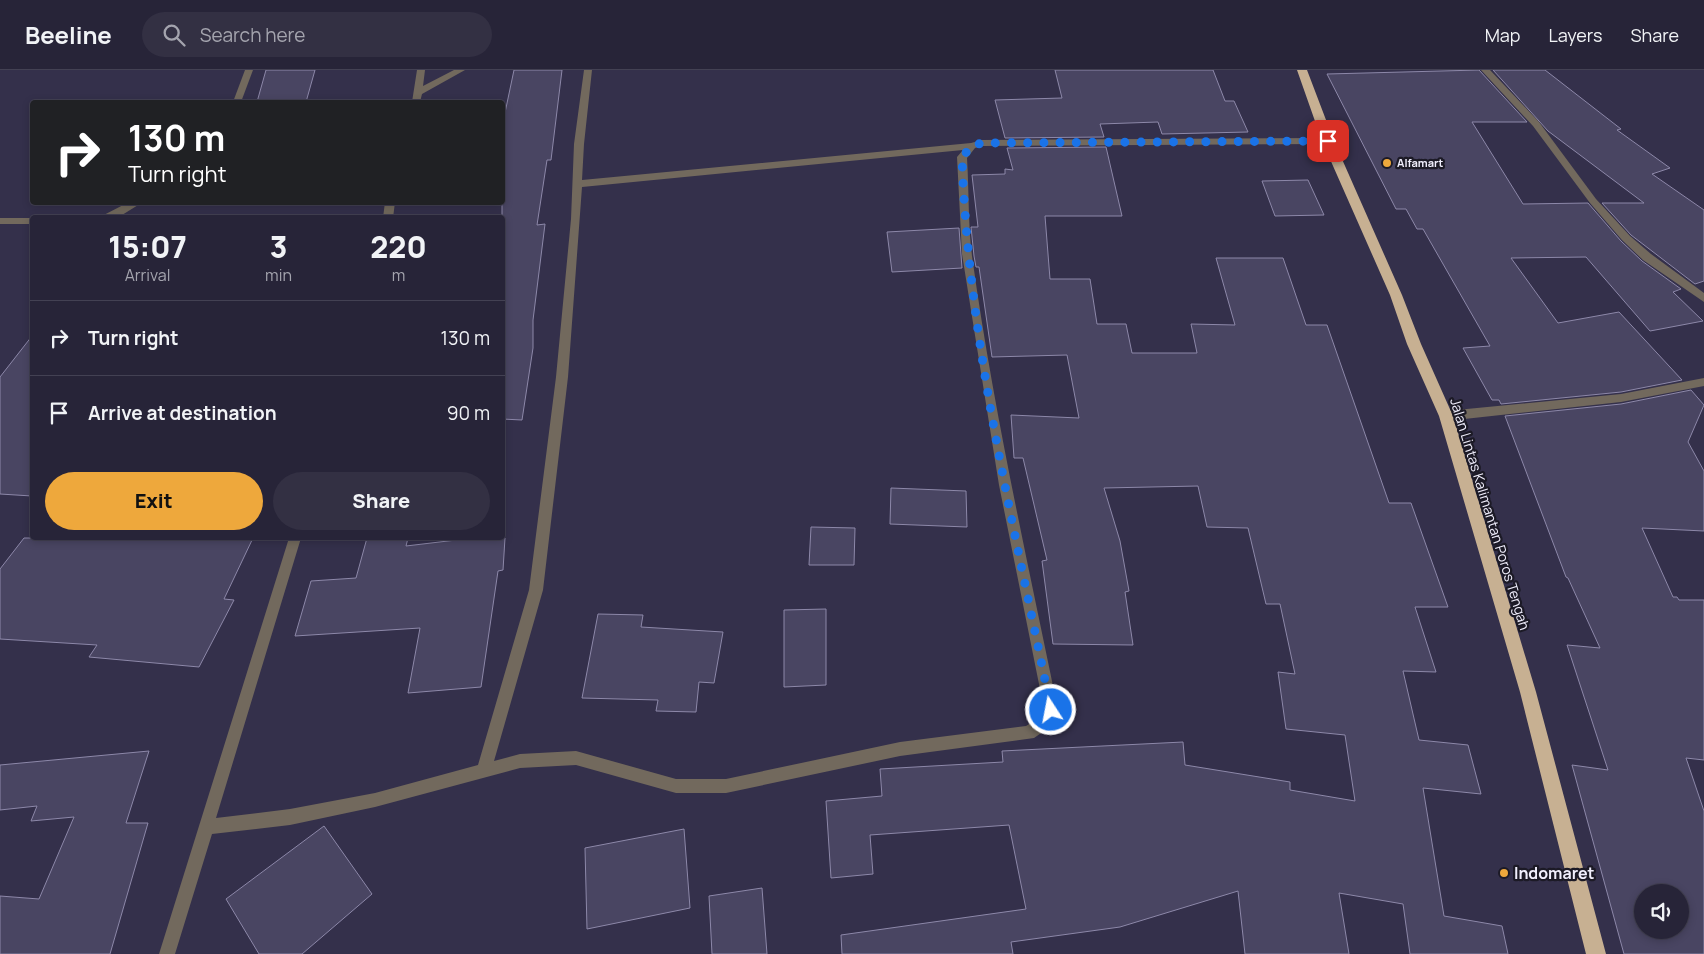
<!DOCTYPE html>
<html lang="en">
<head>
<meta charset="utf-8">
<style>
  :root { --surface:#272438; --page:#333043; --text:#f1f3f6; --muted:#a4a4ae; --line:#434153; --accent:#eea83c }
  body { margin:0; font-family:Manrope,sans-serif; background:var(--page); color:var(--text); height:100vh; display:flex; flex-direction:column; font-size:19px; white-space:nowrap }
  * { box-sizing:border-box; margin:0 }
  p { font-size:16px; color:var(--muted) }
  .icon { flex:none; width:28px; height:28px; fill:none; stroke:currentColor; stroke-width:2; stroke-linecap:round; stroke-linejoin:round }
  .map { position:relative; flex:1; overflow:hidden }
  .sheet { position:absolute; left:30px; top:145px; width:475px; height:325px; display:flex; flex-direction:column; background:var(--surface); border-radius:5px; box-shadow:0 2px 8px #0003,0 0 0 1px var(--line) }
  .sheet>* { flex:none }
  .banner { position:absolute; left:30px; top:30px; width:475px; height:105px; border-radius:5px; box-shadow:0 2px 8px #0003,0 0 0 1px var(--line); background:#202124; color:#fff; overflow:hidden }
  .fabs { position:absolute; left:1634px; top:814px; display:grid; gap:10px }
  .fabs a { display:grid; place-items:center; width:55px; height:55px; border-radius:50%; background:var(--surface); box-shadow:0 2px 8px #0003,0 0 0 1px var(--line); font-size:25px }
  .pin { position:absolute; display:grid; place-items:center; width:42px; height:42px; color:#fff; margin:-21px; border-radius:10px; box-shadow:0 2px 8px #0006 }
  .me { position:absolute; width:55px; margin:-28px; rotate:349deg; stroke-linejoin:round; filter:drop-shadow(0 0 4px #0008) }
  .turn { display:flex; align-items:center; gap:18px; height:105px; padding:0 15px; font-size:22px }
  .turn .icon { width:65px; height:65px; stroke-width:2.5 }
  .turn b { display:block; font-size:35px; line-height:42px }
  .eta { display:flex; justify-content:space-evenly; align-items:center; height:85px; text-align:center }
  .eta b { font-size:30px; font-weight:800; line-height:35px }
  .button { display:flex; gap:10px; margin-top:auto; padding:10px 15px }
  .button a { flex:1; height:58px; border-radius:30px; background:var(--accent); color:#111; font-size:20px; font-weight:800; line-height:58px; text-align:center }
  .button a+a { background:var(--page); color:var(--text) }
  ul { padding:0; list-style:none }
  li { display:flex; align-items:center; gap:15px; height:75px; padding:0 15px; border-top:1px solid var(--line) }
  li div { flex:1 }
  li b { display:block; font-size:19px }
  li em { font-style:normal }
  header { display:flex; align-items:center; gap:30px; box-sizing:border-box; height:70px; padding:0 25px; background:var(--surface); border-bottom:1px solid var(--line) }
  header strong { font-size:24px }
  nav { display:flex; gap:28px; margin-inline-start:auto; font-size:18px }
  .search { width:350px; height:45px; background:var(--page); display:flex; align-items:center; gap:12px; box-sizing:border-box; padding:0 18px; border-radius:28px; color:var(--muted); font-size:19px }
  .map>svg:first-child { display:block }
  .building { fill:#494562; stroke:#8d88a9; fill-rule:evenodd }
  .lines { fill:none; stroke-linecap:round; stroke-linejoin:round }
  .street { fill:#72695d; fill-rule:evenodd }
  .highway { fill:#c7b092; fill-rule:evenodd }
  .route { stroke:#1a73e8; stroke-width:9; stroke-dasharray:0 16.2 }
  .poi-dot { fill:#eea83c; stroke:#1c1a26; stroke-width:2 }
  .labels { text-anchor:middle; stroke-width:4.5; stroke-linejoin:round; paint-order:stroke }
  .far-poi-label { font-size:11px; font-weight:bold; fill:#f1effd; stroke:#1c1a26; text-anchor:start }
  .street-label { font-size:14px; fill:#f1effd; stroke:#1c1a26 }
  .near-poi-label { font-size:16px; font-weight:bold; fill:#f1effd; stroke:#1c1a26; text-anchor:start }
</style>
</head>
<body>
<header>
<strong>Beeline</strong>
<div class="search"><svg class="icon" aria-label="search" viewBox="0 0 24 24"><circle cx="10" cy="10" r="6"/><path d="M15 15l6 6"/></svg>Search here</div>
<nav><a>Map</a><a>Layers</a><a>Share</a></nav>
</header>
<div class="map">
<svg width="1704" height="884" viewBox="0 0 1704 884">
  <rect width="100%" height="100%" fill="#34304b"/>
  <g class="building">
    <path d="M266,0h49l-9,32h-49z"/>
    <path d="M514,0h48l-11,90h-4l-10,65 8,-1 -12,96v28l-11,72 -20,-1v-292z"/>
    <path d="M1055,0h158l12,31h9l14,31 -86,2 -4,-12 -58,2 4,13 -99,1 -10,-38 67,-2z"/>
    <path d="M1479,0l48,52h-55l51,82 65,-1 33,38 21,20 39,28 -8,3 30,29 -53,10 -64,-74 -75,1 47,65 61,-11 63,68 -61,12 -120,12 -2,-4h-7l-29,-52 27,-2 -67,-117h-6l-11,-20h-10l-69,-135z"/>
    <path d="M1493,0h52l76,59 -4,1 53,38 -18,6 52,36v71l-9,3 -64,-49 -29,-32h42l-96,-72z"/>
    <path d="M1106,77l16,69h-77l5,63h40l7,45h29l6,29h65l-6,-29 44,1 -19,-67h67l23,67h21l62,178h22l37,104h-33l21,65 -33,-1 16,69 49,5 13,49 -58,-6 21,128 58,10 6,28h-98l-7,-50 -64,-11 10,61h-104l-7,-63 -118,36 -109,15 2,12h-171l-1,-19 185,-26 -17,-84 -139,10 3,39 -42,4 -5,-77 56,-5 -2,-27 123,-7 -1,-11 181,-9 2,23 105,17v8l65,11 -10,-66 -59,-6 -8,-57 17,2 -15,-70h-14l-18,-76 -41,-1 -9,-41 -94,2 16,53 9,50 -4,1 8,53 -80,-1 -11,-83 5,-1 -24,-102h-9l-3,-43 68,3 -12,-63 -75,2 -13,-90h-3l-2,-11 -3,-29h7l-6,-52 33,-1v-5l8,1 -6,-22z"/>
    <path d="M1308,110l16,35 -49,1 -13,-35z"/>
    <path d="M959,158l3,40 -70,4 -5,-40z"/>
    <path d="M32,266v160l-32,-2v-117z"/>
    <path d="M1691,320l13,15 -16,37 16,29v60l-62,-3 31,69h4l2,3h25v160l-18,-2 18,53v143h-80l-52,-189 36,5 -41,-125 33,3 -32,-70 -2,-1 -61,-161 116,-12zM1642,822h38v38h-38z"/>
    <path d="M891,418l75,3 1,36 -77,-3z"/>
    <path d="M811,457l44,1 -1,37h-45z"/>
    <path d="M24,468h229l-29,61 10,1 -35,67 -110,-10 8,-12 -97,-6v-70z"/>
    <path d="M367,468h41l-2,8 67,-8h32l-2,32 -5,1 -17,116 -73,6 12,-65 -125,8 16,-55 45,-3z"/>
    <path d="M826,539v76l-42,2v-77z"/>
    <path d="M598,544l45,1 -2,12 82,5 -9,51 -15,-1 -3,30 -40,-1 2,-11 -76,-2z"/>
    <path d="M149,681l-23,72h22l-38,131h-110v-58l39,3 35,-82 -43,4 6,-15 -37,4v-45z"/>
    <path d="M324,756l48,68 -70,60h-43l-33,-55z"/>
    <path d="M684,759l6,79 -103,21 -2,-81z"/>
    <path d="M762,818l5,66h-55l-3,-58z"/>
  </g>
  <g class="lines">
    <g class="street">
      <path d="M245,0h8l-12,32h-8z"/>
      <path d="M417,0h8l-2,16 31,-16h11l-43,24 -2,8h-8z"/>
      <path d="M584,0h8l-8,74 -2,36 389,-37 11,-3 346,-2 5,3 -5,3 -346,2 -7,2 -8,10c2,32 1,66 5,98 21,152 55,303 86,454l-11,19 -13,9 -134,18 -174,37h-50l-100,-28 -56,3 -145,39 -85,18 -78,9 -37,120h-16l130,-416h12l-85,280 74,-9 85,-16 103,-28 51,-175 27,-213 15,-158 3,-75zM963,80l-6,7 5,97 12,75 25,156 45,224 -7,10 -11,7 -126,16 -174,37h-50l-100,-28 -56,3 -26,7 49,-171 25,-213 14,-190z"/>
      <path d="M1481,0h9l49,52 57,77 34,37 21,18 53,39v9l-61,-42 -21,-20 -32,-37 -57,-77z"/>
      <path d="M129,132h14l-21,13 -24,3z"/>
      <path d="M385,132h10l-2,16h-10z"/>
      <rect x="0" y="148" width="32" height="6"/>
      <path d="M1704,308v8l-83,16 -175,19 -6,-5 6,-5 175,-17z"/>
    </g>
    <path class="highway" d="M1297,0h10l27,71 68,154 19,49 32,72 83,276 70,262h-20l-66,-262 -81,-276 -32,-72 -17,-49 -68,-154z"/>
  </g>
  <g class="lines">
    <path class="route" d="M1051,640c-36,-181 -83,-369 -89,-553l10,-11 10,-3 346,-2"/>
  </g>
  <g class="poi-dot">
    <circle cx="1387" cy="93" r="5"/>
    <circle cx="1504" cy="803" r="5"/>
  </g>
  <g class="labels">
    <g class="far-poi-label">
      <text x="1397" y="97">Alfamart</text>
    </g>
    <g class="street-label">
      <text transform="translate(1490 444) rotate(73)" y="5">Jalan Lintas Kalimantan Poros Tengah</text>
    </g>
    <g class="near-poi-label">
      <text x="1514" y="809">Indomaret</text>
    </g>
  </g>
</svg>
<div class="fabs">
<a><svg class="icon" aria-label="sound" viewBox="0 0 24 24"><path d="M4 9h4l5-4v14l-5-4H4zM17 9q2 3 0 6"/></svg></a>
</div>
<div class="pin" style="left:1328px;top:71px;background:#d93025"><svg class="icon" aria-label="arrive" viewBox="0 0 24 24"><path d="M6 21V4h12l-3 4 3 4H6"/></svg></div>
<svg class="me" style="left:1051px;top:640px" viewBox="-20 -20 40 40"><circle r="17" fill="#1a73e8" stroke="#fff" stroke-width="3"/><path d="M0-11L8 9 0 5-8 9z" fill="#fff"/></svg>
<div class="banner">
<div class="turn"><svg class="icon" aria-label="right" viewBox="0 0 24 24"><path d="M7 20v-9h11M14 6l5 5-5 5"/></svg><div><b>130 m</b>Turn right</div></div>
</div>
<section class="sheet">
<div class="eta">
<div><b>15:07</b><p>Arrival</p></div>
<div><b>3</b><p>min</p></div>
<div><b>220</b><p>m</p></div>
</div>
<ul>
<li><svg class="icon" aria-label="right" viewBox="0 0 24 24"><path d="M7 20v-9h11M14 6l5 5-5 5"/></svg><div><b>Turn right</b></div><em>130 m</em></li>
<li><svg class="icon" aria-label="arrive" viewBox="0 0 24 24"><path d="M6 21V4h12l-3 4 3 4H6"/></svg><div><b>Arrive at destination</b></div><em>90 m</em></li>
</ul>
<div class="button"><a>Exit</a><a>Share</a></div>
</section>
</div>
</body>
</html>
